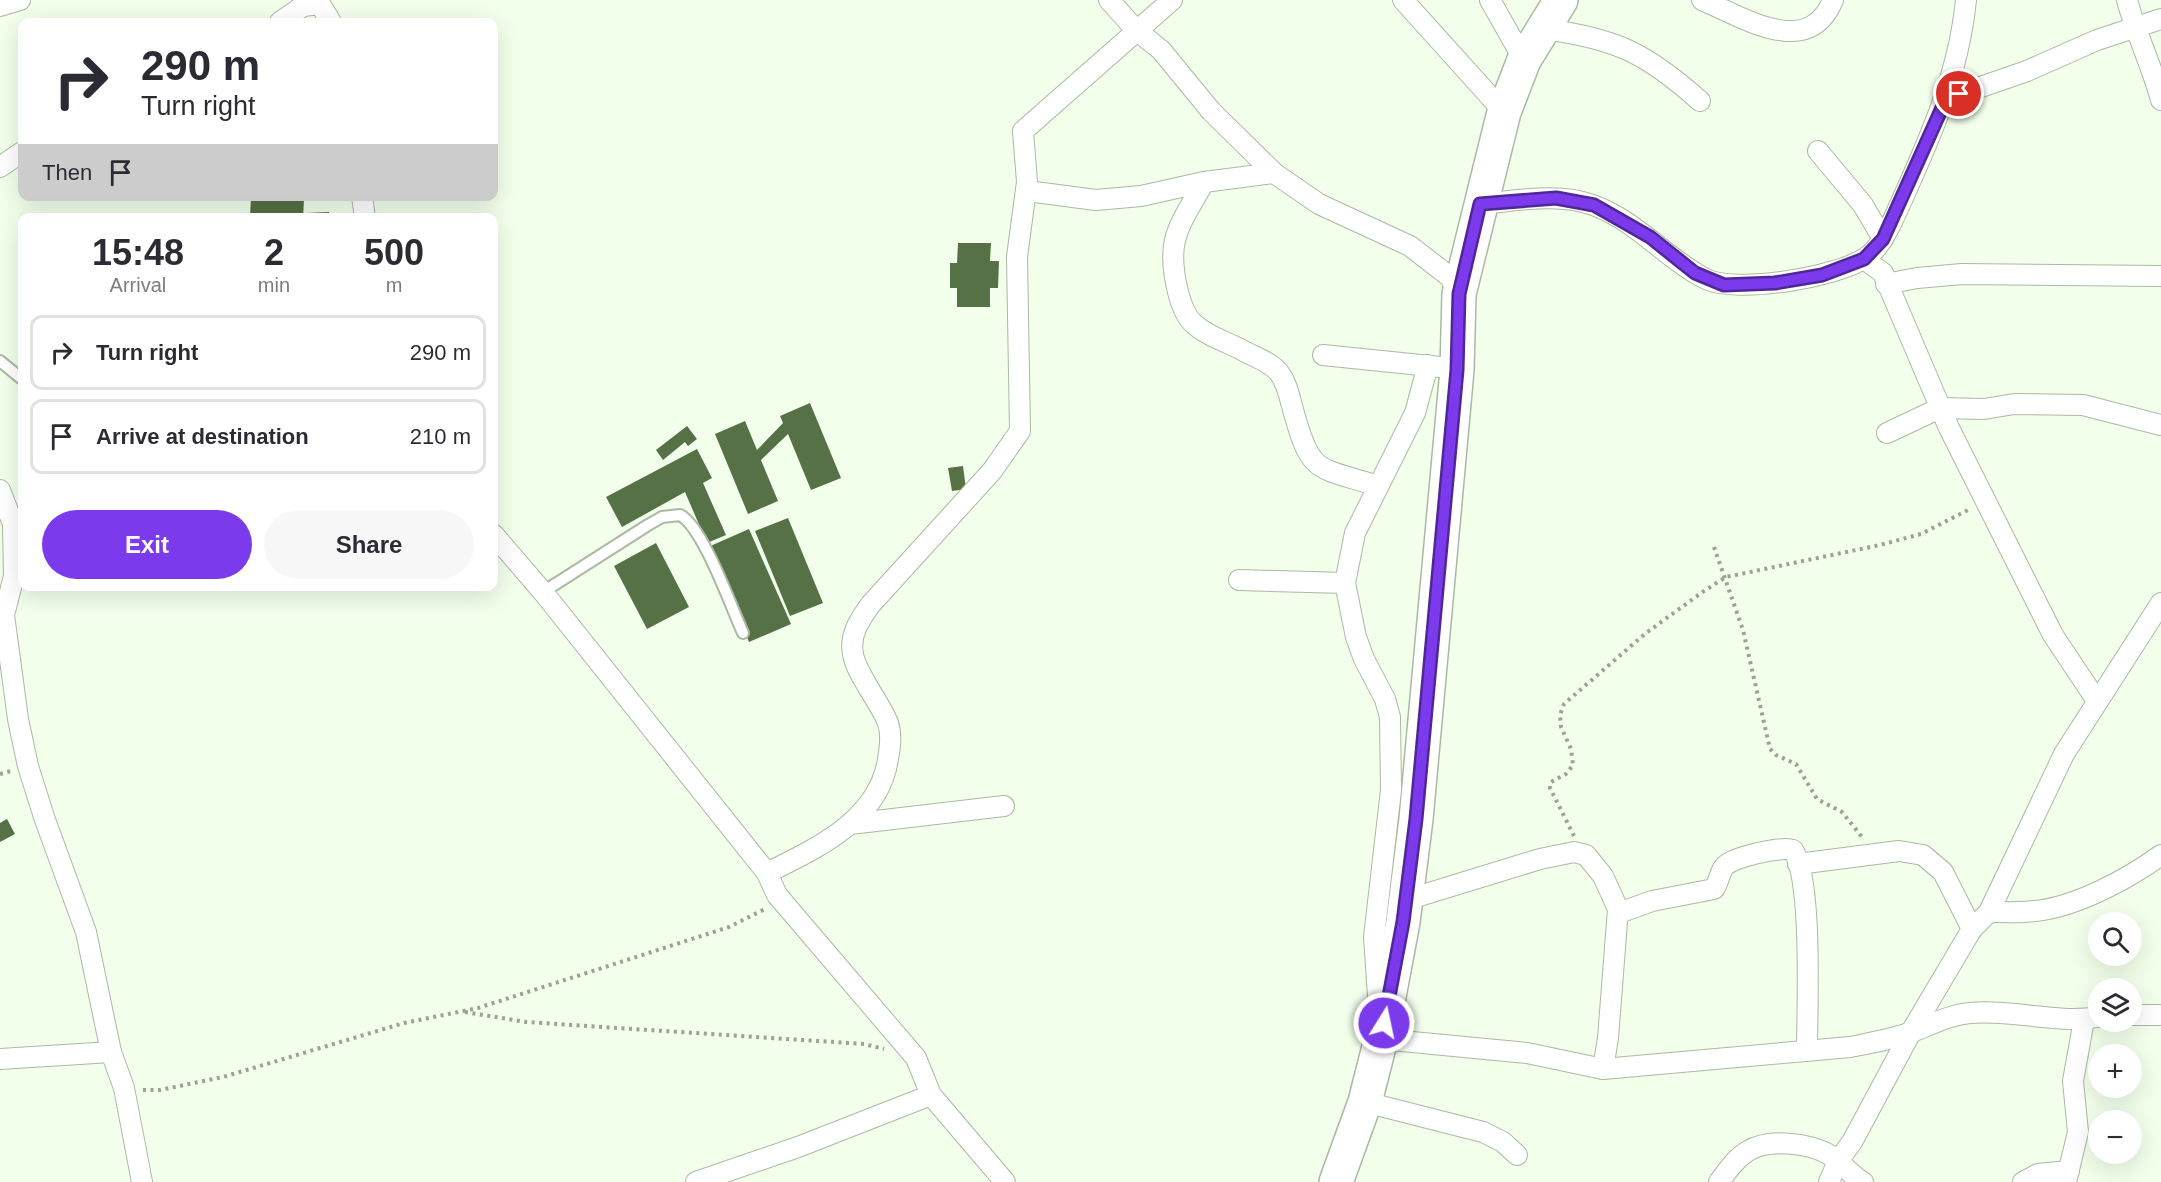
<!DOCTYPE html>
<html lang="en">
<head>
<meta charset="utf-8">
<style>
  :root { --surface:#fff; --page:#f7f7f7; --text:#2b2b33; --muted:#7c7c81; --line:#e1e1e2; --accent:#7c3aed }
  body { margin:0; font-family:Arial,sans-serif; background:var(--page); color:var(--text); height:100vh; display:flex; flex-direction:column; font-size:22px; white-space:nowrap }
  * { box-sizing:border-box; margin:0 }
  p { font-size:20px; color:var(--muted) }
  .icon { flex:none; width:33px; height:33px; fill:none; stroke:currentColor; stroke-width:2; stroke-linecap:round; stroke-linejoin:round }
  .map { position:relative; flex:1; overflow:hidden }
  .details { position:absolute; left:18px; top:213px; width:480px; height:378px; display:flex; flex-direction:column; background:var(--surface); border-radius:12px; box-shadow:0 6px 24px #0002 }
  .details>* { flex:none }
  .banner { position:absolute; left:18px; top:18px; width:480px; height:183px; border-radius:12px; box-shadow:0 6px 24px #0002; background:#fff; color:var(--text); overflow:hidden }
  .buttons { position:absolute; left:2088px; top:912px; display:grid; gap:12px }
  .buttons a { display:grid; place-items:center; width:54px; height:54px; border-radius:50%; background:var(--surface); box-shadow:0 6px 24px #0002; font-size:30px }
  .pin { position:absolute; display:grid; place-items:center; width:51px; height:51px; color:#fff; margin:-26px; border:3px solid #fff; border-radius:50%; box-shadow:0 2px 6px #0007 }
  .me { position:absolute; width:66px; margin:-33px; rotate:10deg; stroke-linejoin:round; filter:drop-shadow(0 0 4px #0008) }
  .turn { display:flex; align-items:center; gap:21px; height:126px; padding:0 24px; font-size:27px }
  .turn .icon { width:78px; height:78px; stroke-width:2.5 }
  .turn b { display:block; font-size:42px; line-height:51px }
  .then { display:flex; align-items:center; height:57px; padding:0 24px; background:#0003; gap:12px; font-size:22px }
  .eta { display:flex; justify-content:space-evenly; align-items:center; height:102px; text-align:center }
  .eta b { font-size:36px; font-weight:600; line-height:42px }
  .button { display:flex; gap:12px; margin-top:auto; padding:12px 24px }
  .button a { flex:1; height:69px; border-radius:36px; background:var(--accent); color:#fff; font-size:24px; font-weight:600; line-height:69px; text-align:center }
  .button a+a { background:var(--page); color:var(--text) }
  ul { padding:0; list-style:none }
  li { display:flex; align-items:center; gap:18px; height:75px; margin:0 12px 9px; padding:0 12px; border:3px solid var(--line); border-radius:12px }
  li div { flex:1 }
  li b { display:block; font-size:22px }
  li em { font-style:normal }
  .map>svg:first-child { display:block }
  .building { fill:#567146 }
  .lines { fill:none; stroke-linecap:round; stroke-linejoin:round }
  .lane-casing { stroke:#aab9a2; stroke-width:14 }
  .street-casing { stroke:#aab9a2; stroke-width:22 }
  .highway-casing { stroke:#aab9a2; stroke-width:36 }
  .path { stroke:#98a393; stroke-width:4; stroke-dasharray:3 4.5; stroke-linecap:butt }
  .lane { stroke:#fff; stroke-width:10 }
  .street { stroke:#fff; stroke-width:20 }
  .highway { stroke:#fff; stroke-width:33 }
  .route-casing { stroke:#51269a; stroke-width:15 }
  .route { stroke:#7c3aed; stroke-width:10 }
</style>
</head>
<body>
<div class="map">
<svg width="2161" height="1182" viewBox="0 0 2161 1182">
  <rect width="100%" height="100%" fill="#f1ffeb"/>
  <g class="building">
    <path d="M251,197l53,3 -1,18 -53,-1z"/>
    <path d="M329,212v6h-22l-1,-5z"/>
    <path d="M958,243h33l-1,18h9l-1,27h-8v19h-33v-19h-7v-25h7z"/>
    <path d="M810,403l31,75 -30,12 -23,-56 -27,26 17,41 -30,13 -33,-80 30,-13 12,29 26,-27 -3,-7z"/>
    <path d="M687,426l10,13 -9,7 -3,-4 -22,18 -7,-10z"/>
    <path d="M697,449l15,29 -9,5 23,52 -19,8 -22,-51 -63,35 -16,-30z"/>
    <path d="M963,466l3,23 -14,2 -4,-23z"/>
    <path d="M788,518l35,85 -33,13 -35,-85z"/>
    <path d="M749,529l42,95 -42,18 -41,-95z"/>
    <path d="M656,543l33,64 -42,22 -33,-63z"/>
    <path d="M7,819l8,15 -15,8v-19z"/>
  </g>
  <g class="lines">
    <defs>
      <g id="lane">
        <path d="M0,361l22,18"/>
        <path d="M543,592l105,-67 14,-8 18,-2c23,12 51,92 63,118"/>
      </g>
      <g id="street">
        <path d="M1109,0l27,30 25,20 50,61 63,62 45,31 91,42 40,31 9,17"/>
        <path d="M1403,0l101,112"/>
        <path d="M1490,0l34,60"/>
        <path d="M1702,0c39,16 106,61 131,0"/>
        <path d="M2127,0c9,34 25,66 34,100"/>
        <path d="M0,6l20,-6"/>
        <path d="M280,22l23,-16 17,-2 11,18"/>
        <path d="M1545,29c72,10 101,24 155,72"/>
        <path d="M1946,99l81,-28 70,-31 64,-21"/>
        <path d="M1818,151l45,54 20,34"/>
        <path d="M0,167l22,-15"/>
        <path d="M1204,182c-25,45 -39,57 -26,110 3,12 7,24 16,32 13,12 33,18 48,26 12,7 30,12 38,24 8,11 10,26 14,39 17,63 25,54 84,73"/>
        <path d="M1027,191l69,9 45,-4 63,-14 70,-9"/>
        <path d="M362,196l3,22"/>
        <path d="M1480,204c36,-3 78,-12 113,1 44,16 73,54 113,74 31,15 131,-2 159,-21 13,-8 20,-23 27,-36 33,-73 66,-141 74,-222"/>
        <path d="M1864,259l19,14 66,155 104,207 44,66"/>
        <path d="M1886,284l31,-6 45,-4 199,2"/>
        <path d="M1323,355l117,12"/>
        <path d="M1428,365l-13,48 -60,120 -10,50 11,54 8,22 21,40 5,18 1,73 -17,147 7,102 146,14 76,16 247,-22c20,-4 39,-7 59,-14 20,-7 39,-18 61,-20 43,-4 86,11 128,4"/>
        <path d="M1887,433l53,-25 44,1 30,-5 69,1 78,20"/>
        <path d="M0,490l13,34 1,52 -10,39 14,104 10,47 16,51 42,115 25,120 13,36 18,94"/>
        <path d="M494,535l49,57 224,281 10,22 139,163 15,37 74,87"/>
        <path d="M1239,580l106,3"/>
        <path d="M850,824l154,-18"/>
        <path d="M1798,864l101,-13 24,4 20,17 29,57"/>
        <path d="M767,873c50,-25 112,-53 121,-114 2,-11 4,-24 0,-36 -8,-21 -32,-49 -35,-69 -4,-19 7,-35 18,-50l121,-133 28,-40 -3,-174 10,-75 -4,-51 149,-131"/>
        <path d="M1403,901l137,-42 34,-7 12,3 17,21 15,33 -10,129 -5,31"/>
        <path d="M1989,912c15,0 31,1 46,-1 41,-4 93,-32 126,-56"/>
        <path d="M1619,913l33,-12 62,-12c5,-7 5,-15 10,-22 7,-10 58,-21 69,-17 20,30 14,160 14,201"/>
        <path d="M2132,1015h29"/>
        <path d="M0,1059l111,-7"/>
        <path d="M1365,1102l118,30 20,10 14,13"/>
        <path d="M696,1182l102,-35 133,-52"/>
        <path d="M1719,1182c8,-11 17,-24 29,-31 21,-13 61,-8 82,4 13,8 20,20 33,27"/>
        <path d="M1829,1182l9,-21 14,-19 59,-110 61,-103 17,-17 75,-158 97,-151"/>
        <path d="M2023,1182l15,-8 31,-3"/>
        <path d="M2066,1182l12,-50 -5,-51 11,-61"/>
      </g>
      <path id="highway" d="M1336,1182l29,-80 16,-63 22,-117 13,-103 41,-449 2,-76 45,-182 20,-52 37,-60"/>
    </defs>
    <use href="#lane" class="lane-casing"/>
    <use href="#street" class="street-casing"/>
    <use href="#highway" class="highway-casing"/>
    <g class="path">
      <path d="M1714,547l29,83 27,119 6,6 20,9 21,35 25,13 20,25"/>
      <path d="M0,774l11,-3"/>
      <path d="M1574,836l-24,-48 1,-6 15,-8 7,-9 -2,-16 -10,-22 -1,-12 4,-11 82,-71 58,-42 22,-14 154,-32 41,-11 49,-25"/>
      <path d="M465,1012l61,10 338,22 20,5"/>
      <path d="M143,1090h17l63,-13 181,-54 74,-15 251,-81 38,-19"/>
    </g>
    <use href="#lane" class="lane"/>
    <use href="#street" class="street"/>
    <use href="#highway" class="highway"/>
  </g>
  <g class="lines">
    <defs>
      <path id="route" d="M1384,1023l19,-101 13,-103 41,-449 2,-76 21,-90 76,-6 38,7 56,32 45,36 29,12 51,-2 47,-8 42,-16 19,-20 63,-140 13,-5"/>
    </defs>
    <use href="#route" class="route-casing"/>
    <use href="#route" class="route"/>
  </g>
</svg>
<div class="buttons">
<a><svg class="icon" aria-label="search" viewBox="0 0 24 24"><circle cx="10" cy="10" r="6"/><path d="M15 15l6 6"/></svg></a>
<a><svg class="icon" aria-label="layers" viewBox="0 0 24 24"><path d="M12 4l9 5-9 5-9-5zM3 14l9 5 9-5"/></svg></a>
<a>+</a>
<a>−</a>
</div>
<div class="pin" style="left:1959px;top:94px;background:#d93025"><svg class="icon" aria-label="arrive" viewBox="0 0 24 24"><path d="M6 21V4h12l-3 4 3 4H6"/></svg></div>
<svg class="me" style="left:1384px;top:1023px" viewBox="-20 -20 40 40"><circle r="17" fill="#7c3aed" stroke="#fff" stroke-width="3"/><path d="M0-11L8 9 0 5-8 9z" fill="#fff"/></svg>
<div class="banner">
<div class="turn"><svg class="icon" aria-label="right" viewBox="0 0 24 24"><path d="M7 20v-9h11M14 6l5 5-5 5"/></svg><div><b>290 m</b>Turn right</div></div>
<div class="then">Then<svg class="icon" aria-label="arrive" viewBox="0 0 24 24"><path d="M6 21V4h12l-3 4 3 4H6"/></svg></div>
</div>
<section class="details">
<div class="eta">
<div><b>15:48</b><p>Arrival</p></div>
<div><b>2</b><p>min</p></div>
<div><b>500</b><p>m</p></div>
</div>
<ul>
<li><svg class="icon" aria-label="right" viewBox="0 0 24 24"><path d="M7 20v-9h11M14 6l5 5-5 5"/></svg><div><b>Turn right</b></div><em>290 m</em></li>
<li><svg class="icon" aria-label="arrive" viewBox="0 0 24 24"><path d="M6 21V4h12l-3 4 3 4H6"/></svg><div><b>Arrive at destination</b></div><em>210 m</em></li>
</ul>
<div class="button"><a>Exit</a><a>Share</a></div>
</section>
</div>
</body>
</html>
